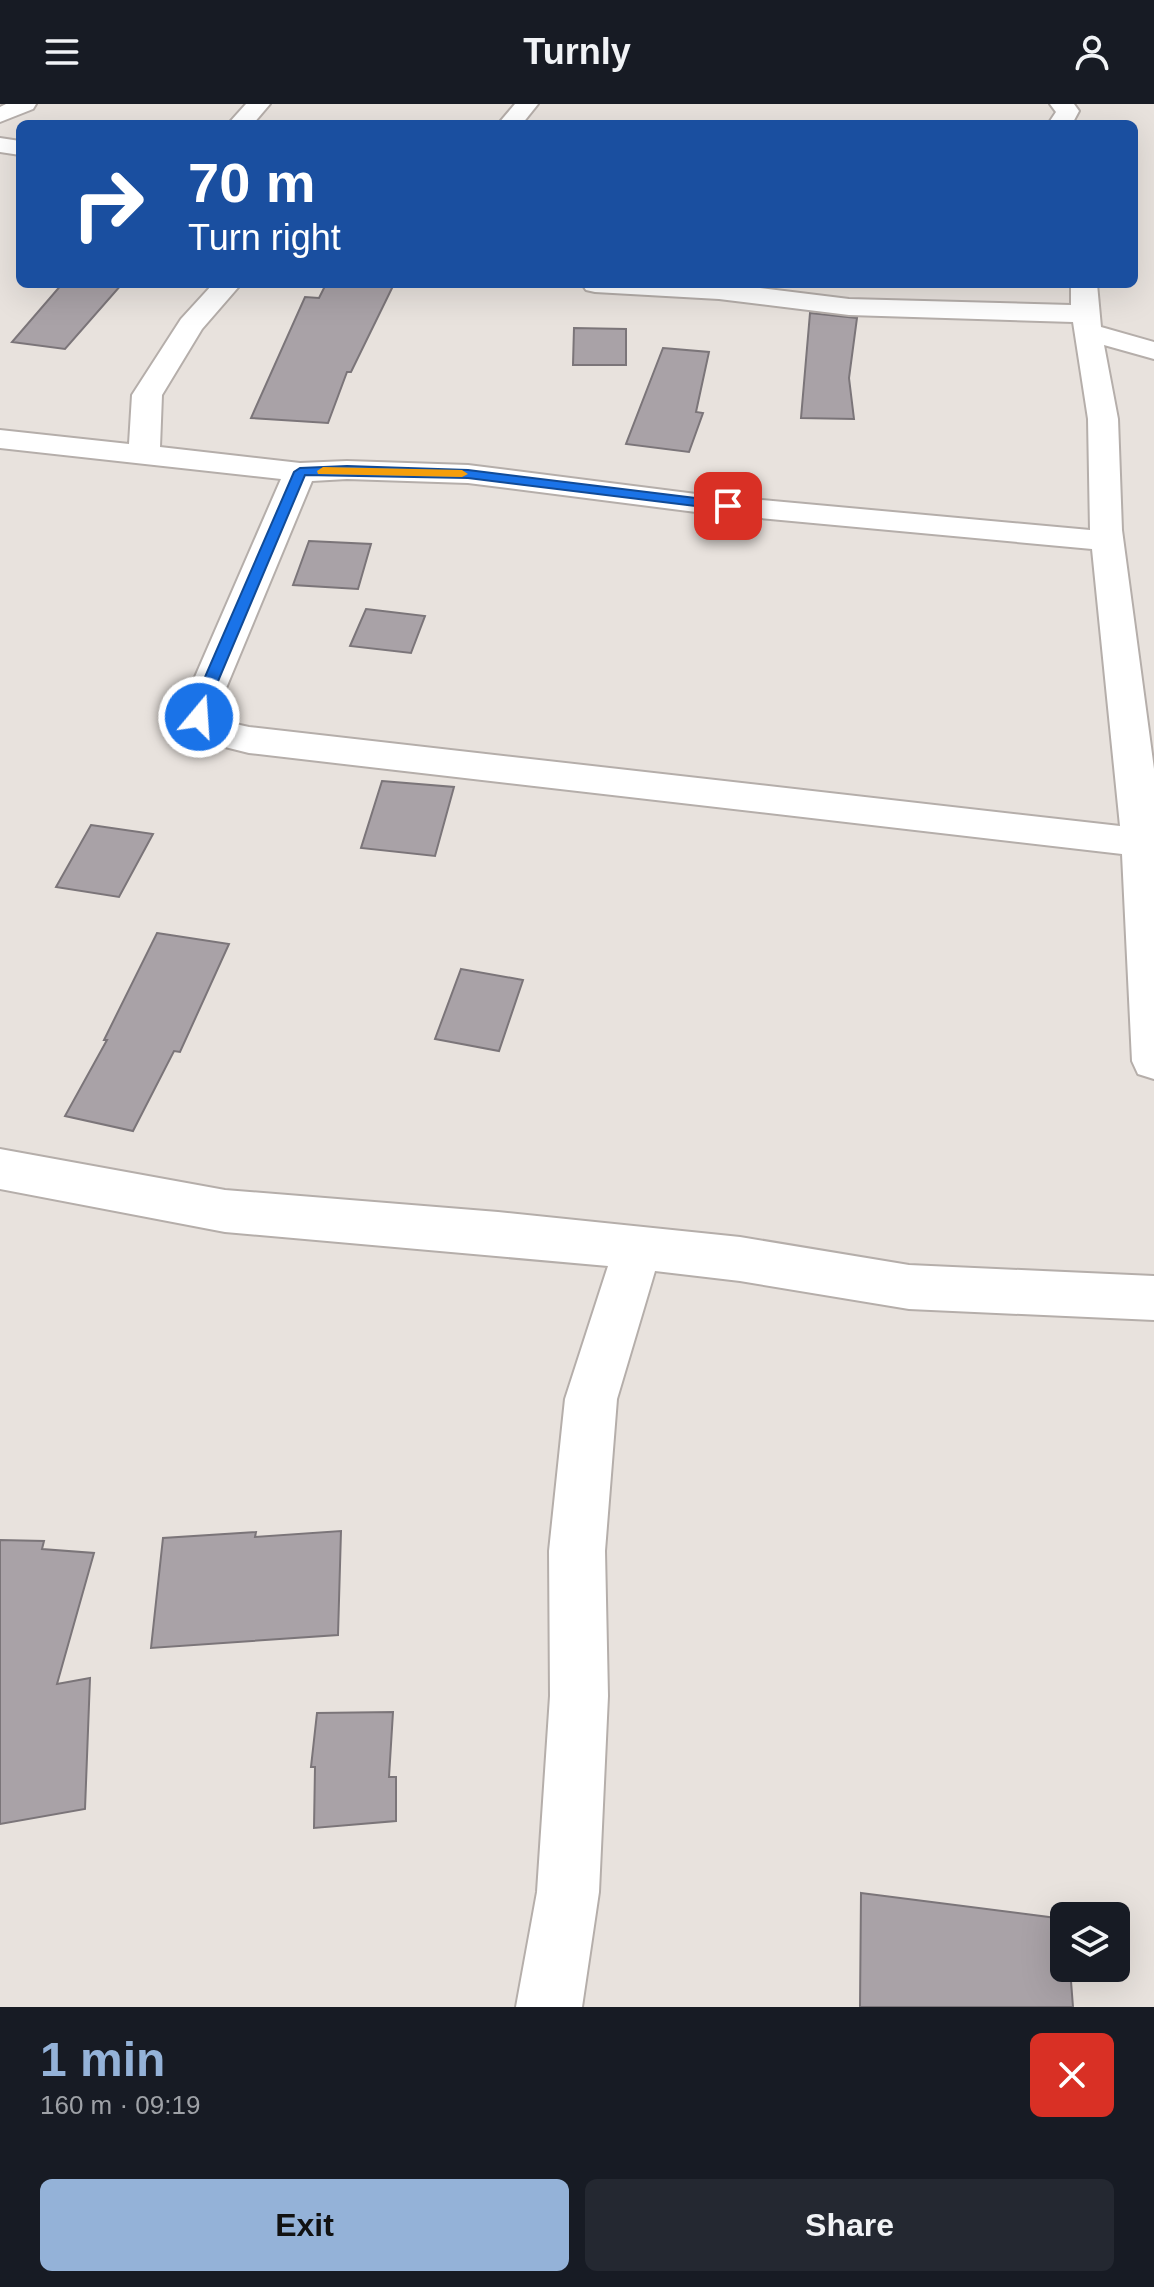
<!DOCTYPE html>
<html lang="en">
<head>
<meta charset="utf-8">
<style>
  :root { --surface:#171b24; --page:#242831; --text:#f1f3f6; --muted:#9ea1a6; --accent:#94b2d8 }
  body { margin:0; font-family:Arial,sans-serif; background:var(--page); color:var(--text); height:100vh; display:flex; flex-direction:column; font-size:30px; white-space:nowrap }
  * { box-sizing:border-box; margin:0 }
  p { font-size:26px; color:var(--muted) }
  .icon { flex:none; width:44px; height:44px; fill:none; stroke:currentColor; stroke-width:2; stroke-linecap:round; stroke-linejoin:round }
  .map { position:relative; height:1903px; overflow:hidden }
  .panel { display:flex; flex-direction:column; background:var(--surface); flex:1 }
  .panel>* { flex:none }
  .guide { position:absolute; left:16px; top:16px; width:1122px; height:168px; border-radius:12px; box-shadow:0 8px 32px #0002; background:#1a4fa0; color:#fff; overflow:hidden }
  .controls { position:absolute; left:1050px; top:1798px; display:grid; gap:16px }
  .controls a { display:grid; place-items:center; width:80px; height:80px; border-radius:12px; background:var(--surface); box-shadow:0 8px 32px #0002; font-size:40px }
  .pin { position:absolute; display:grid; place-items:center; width:68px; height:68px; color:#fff; margin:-34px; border-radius:16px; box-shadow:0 4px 12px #0006 }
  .me { position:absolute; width:88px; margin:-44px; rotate:18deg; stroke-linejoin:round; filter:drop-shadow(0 0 6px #0008) }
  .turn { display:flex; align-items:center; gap:28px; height:168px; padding:0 40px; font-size:36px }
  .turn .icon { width:104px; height:104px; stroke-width:2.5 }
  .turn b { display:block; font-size:56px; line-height:68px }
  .round { display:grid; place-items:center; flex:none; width:84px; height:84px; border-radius:12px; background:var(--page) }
  .headline { display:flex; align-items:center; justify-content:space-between; height:136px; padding:0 40px }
  h1 { font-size:48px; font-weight:700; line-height:60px; color:var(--accent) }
  .primary-button { display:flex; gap:16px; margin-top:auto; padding:16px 40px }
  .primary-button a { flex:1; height:92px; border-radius:12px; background:var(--accent); color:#111; font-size:32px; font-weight:700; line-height:92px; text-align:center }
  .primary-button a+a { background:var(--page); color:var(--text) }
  header { display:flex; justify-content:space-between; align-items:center; height:104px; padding:0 40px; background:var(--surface); font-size:36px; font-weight:700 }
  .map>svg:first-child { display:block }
  .building { fill:#a9a2a7; stroke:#7b7579; stroke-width:2 }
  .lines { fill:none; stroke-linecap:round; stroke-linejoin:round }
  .street-casing { stroke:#b5aeaa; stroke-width:4 }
  .street { fill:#fff; fill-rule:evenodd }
  .route { fill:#1a73e8; stroke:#114b97; stroke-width:2 }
  .slow { fill:#f59e0b }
</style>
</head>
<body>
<header><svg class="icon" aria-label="menu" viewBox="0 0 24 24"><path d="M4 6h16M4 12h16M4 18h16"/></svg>Turnly<svg class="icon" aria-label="person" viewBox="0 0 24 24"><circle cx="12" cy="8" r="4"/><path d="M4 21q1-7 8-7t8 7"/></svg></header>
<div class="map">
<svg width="1154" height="1903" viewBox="0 0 1154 1903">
  <rect width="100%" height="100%" fill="#e8e2dd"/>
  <g class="building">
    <path d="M62,180h60l-57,65 -53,-7z"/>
    <path d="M326,180h68l-43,88h-4l-19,51 -77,-5 54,-121 14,1z"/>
    <path d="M810,209l47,5 -8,60 5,41 -53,-1z"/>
    <path d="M574,224l52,1v36h-53z"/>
    <path d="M663,244l46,4 -13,60 7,1 -14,39 -63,-8z"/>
    <path d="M309,437l62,3 -13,45 -65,-4z"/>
    <path d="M366,505l59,7 -14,37 -61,-7z"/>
    <path d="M382,677l72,6 -19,69 -74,-8z"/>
    <path d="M91,721l62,9 -34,63 -63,-10z"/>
    <path d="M157,829l72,11 -49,108 -6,-1 -41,80 -68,-15 42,-76h-3z"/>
    <path d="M461,865l62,11 -24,71 -64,-12z"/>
    <path d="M341,1427l-3,104 -187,13 12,-110 93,-6 -1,5z"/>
    <path d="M0,1436l44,1 -2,8 52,4 -37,131 33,-6 -5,131 -85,15z"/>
    <path d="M393,1608l-4,65h7v44l-82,7 1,-61h-4l6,-54z"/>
    <path d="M861,1789l203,26v49h6l3,39h-213z"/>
  </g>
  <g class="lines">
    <defs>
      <g id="street">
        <path d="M6,0h30l-3,5 -33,13v-15z"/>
        <path d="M246,0h24l-17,20h-25z"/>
        <path d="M515,0h23l-16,20h-24z"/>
        <path d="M1050,0h24l5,7 -7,13h-24l8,-12z"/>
        <path d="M0,34l20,3v14l-20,-3z"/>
        <path d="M213,180h28l-39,45 -40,66 -2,52 140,16 47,-2 121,4 228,29 394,36 -2,-111 -15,-97 -224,-7 -130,-16 -124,-7 -9,-2 -4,-6h146l121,15 222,6v-21h26l4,43 53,15v17l-50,-14 14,74 4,111 32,239v310l-16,-5 -6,-13 -10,-207 -873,-101 -48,-12 -20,-24 7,-24 93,-214 -281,-31v-18l129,14 3,-49 49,-76zM347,375l121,4 228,29 396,37 28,277 -871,-99 -23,-5 -8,-8 6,-21 88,-212z"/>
        <path d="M0,1045l225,41 273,22 242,25 169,28 245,11v44l-245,-11 -169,-28 -85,-10 -38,128 -12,152 3,145 -9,196 -17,115h-66l21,-115 13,-196 -1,-145 16,-152 43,-133 -383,-34 -225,-43z"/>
      </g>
    </defs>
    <use href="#street" class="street-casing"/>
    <use href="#street" class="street"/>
  </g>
  <path class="route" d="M347,362l121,4 260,32 7,4 -7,4 -260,-32 -163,-3 -92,218 -7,24 -2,4h-11l-2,-4 7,-24 96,-221 6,-4z"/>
  <path class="slow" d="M323,363l139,3 6,4 -6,3 -144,-3 -1,-3z"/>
</svg>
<div class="controls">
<a><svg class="icon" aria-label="layers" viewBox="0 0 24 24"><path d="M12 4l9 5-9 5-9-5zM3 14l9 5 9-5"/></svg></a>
</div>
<div class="pin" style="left:728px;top:402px;background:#d93025"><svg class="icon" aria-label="arrive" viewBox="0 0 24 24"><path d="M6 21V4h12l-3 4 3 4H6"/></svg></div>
<svg class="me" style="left:199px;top:613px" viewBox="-20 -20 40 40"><circle r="17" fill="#1a73e8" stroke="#fff" stroke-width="3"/><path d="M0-11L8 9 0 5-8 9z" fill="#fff"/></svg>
<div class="guide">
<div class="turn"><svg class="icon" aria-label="right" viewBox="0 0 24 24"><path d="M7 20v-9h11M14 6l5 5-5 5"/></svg><div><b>70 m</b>Turn right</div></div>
</div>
</div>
<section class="panel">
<div class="headline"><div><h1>1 min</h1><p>160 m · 09:19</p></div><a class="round" style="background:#d93025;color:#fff"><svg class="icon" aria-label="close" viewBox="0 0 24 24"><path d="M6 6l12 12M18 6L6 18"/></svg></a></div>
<div class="primary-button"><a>Exit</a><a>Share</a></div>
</section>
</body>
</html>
